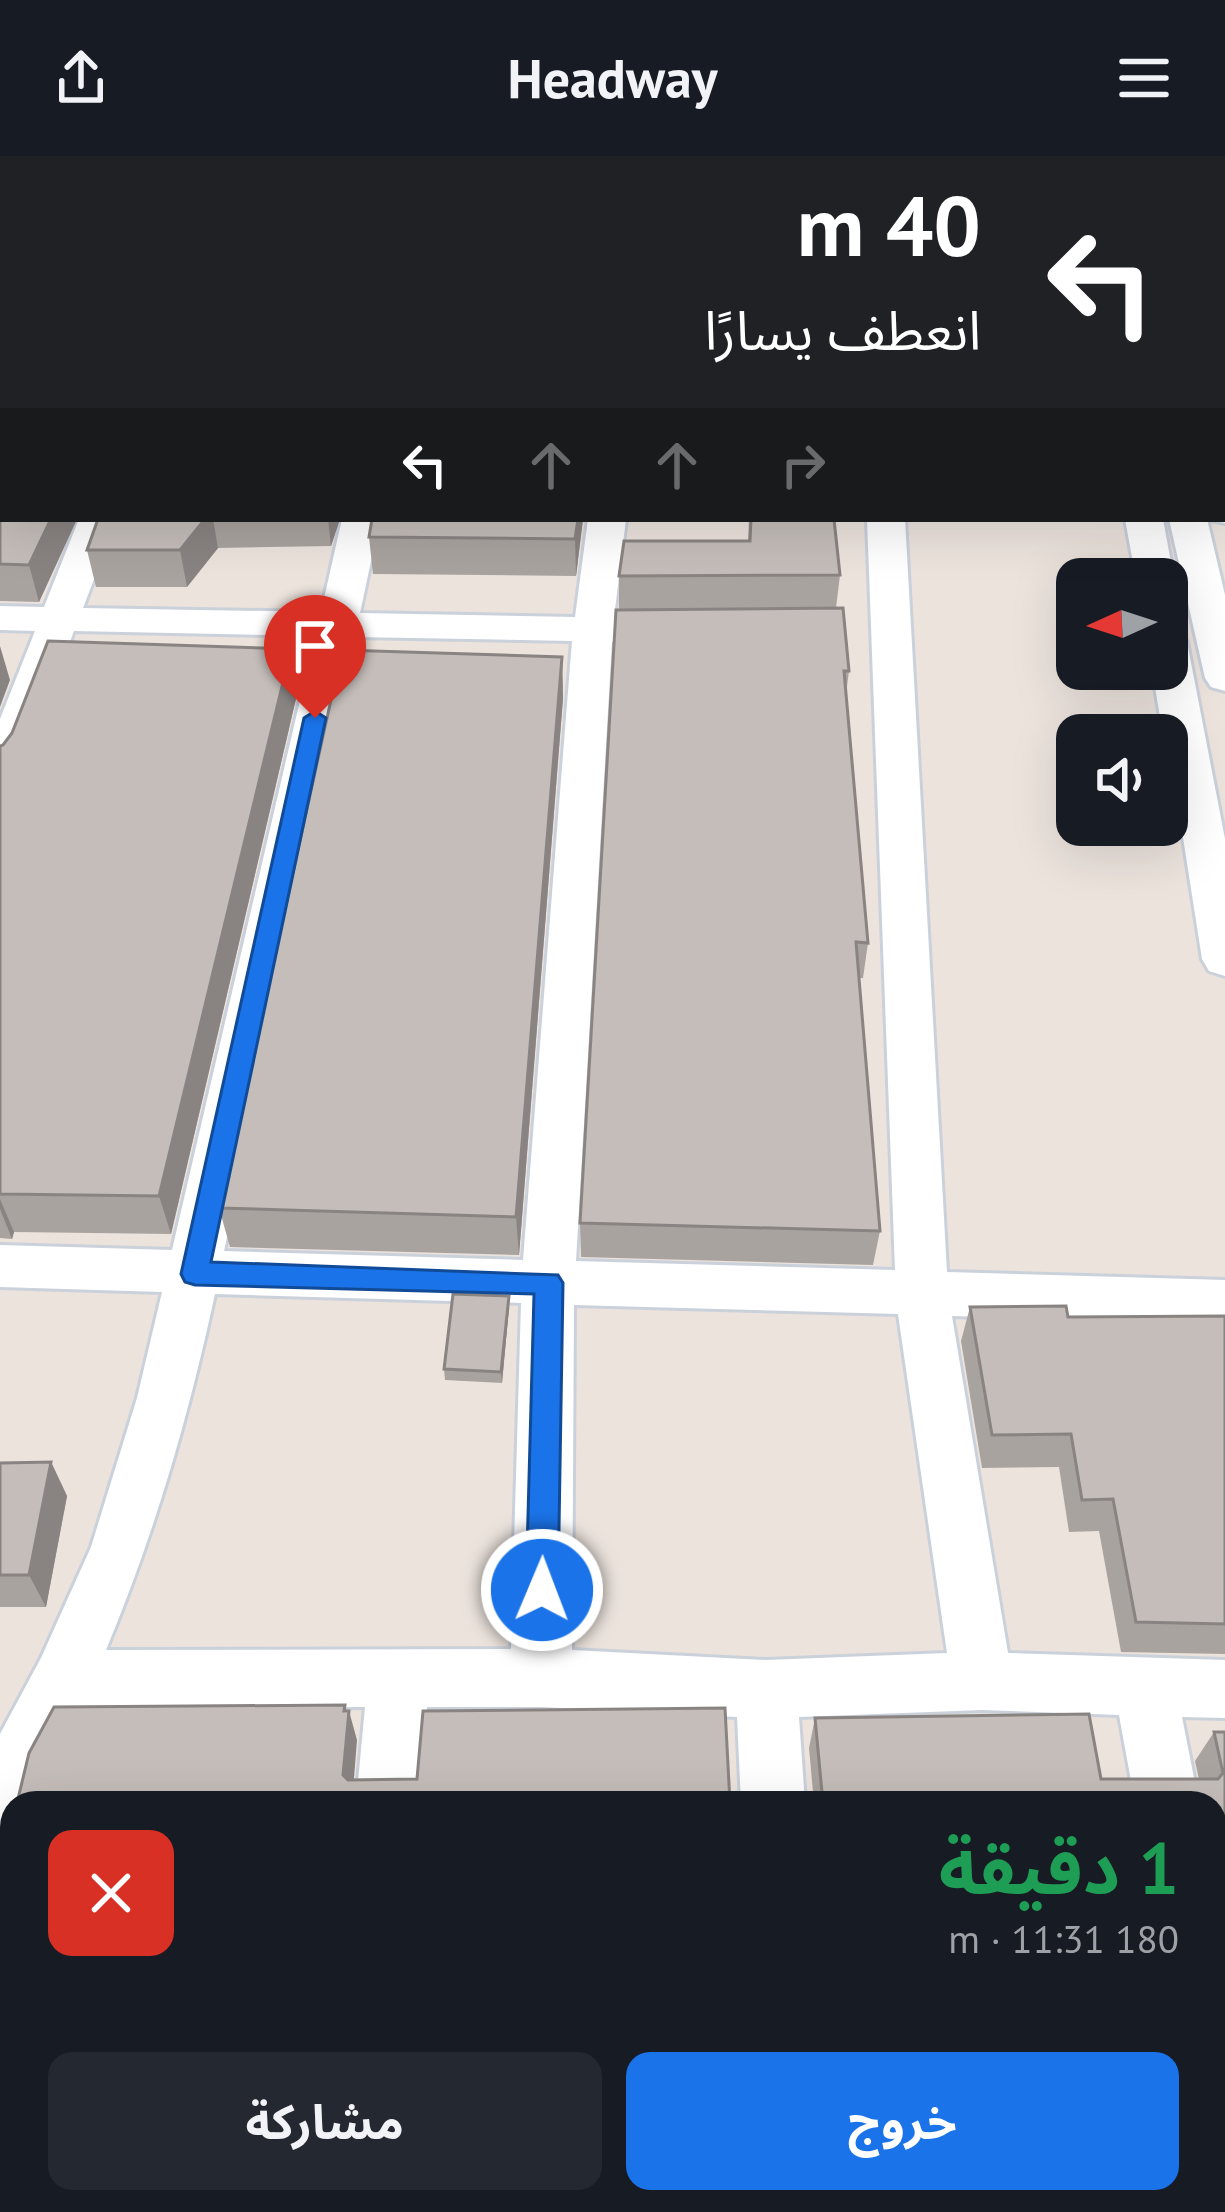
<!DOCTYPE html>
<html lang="ar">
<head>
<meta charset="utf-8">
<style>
  :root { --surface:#171b24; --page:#242831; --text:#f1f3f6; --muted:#9ea1a6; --accent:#1a73e8 }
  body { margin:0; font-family:"PT Sans","Noto Sans Arabic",sans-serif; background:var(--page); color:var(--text); direction:rtl; height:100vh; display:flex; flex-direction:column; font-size:45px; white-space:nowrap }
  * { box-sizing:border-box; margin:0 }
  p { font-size:39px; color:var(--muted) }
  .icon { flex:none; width:66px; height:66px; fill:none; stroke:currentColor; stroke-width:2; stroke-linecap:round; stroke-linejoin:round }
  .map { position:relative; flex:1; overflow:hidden; direction:ltr }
  .sheet { position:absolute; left:0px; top:1635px; width:1227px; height:423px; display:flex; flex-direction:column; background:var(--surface); border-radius:36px 36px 0 0; box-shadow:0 12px 48px #0002; direction:rtl }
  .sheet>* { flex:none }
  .hud { position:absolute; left:0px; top:0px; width:1227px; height:366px; box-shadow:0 12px 48px #0002; direction:rtl; background:#202124; color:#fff; overflow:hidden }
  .needle { width:78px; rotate:267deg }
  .buttons { position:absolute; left:1056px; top:402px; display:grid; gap:24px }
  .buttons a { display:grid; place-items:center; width:132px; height:132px; border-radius:24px; background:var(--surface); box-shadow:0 12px 48px #0002; font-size:60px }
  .pin { position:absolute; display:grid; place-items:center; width:102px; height:102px; color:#fff; margin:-123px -51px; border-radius:50% 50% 50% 0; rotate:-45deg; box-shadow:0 0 12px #0007 }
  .pin .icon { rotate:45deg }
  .me { position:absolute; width:132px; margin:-66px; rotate:1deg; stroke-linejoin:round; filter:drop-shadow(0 0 9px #0008) }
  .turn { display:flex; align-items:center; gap:42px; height:252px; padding:0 48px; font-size:54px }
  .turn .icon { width:156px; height:156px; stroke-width:2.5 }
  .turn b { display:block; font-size:84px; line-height:102px }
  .lanes { display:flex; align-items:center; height:114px; padding:0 48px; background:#0003; justify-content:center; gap:60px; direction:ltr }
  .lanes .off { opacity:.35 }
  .round { display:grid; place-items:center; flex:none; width:126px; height:126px; border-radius:24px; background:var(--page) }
  .summary { display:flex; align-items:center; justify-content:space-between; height:204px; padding:0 48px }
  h1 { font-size:72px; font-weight:700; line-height:90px; color:#1e9e55 }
  .cta { display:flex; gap:24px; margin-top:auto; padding:24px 48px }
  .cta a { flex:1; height:138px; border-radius:24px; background:var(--accent); color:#fff; font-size:48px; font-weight:700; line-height:138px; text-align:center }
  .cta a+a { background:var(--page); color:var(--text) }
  header { display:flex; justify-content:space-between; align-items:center; height:156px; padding:0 48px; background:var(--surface); font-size:54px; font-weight:700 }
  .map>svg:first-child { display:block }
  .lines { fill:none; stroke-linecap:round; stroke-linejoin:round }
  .minor-casing { stroke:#cbd1db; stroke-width:6 }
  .minor { fill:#fff; fill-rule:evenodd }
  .wall { fill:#a9a39f }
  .shaded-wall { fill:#898482 }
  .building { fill:#c4bdb9; stroke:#898482; stroke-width:3 }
  .route { fill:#1a73e8; stroke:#114b97; stroke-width:3 }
</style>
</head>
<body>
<header><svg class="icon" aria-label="menu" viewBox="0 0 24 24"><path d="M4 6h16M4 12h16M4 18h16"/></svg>Headway<svg class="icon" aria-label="share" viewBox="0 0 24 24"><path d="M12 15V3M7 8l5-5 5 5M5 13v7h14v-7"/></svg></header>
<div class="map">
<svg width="1225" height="2056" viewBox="0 0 1225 2056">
  <rect width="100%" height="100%" fill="#ece3dd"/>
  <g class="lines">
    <defs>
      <g id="minor">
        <path d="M647,0h43l-45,3z"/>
        <path d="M748,0h31l2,3h-31z"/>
        <path d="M1048,0h30l1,3h-30z"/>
        <path d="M1088,0h30l1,3h-30z"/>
        <path d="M1224,345l1,22 -14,-3 13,-1z"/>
        <path d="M79,363h38l-34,89 238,4 21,-93h38l-20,94 215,4 13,-98h38l-12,99 23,3 6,9 -6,9 -25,3 -36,619 319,9 -28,-751h38l42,753 278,8v44l-273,-8 56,337 217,7v58l-43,-1 17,86h-64l-16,-88 -137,-5 -183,7 6,86h-64l-4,-86 -196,-10h-114l-7,96h-64l9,-96 -285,1 -37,72 -6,23h-25v49l-12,5v-123l41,-76 50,-111 46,-149 25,-106 -162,-5v-42l172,5 143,-614 -241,-5 -53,141 -6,10 -15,4v-67l35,-88 -35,-1v-24l44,1zM355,481l217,4 -49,619 -299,-9zM215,1138l306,9 -10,346 -405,1c49,-118 82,-231 109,-356zM574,1149l324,9 49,339 -181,7 -194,-10z"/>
        <path d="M1125,363h38l11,60 -5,8 -2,-8h-31z"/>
        <path d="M1169,363h38l18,76v96l-14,-4 -6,-9z"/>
        <path d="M1167,474l14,3 6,9 38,197v137l-16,-5 -7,-12 -35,-224h-4l-11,-66h15z"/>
        <path d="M1215,1870l10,5v118l-10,-4z"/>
        <path d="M319,2046h72l-1,10h-72z"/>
        <path d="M762,2046h72l1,10h-72z"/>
      </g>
    </defs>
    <use href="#minor" class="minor-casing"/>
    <use href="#minor" class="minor"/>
  </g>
  <g class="wall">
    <rect x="335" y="0" width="174" height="3"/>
    <path d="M1122,0h103v63l-1,-60h-101z"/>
    <rect x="0" y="3" width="3" height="115"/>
    <path d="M1225,70v156h-1z"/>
    <path d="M0,213l3,150h74l-38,83 -39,-1z"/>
    <path d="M98,363h242l-9,27 -113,2 -31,39h-91l-9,-37z"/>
    <path d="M372,363h211l-7,57 -203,-2 -4,-37z"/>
    <path d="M749,363h85l6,56 -4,33 13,63 -3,23 22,249 -5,35h-4l21,253 -7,34 -292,-8 -1,-34 39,-613v-34l129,-35z"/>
    <path d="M562,501l1,41 -44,557 -289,-8 -11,-39z"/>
    <path d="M298,534l-127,544 -157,-2 -2,7 -12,-1v-492z"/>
    <path d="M509,1140v11l-7,76 -57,-3 -1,-11z"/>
    <path d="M970,1151l98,10 157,-1v338l-104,-2 -22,-121 -30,1 -10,-65 -77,1 -21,-127z"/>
    <path d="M51,1306l16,34 -21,111h-46v-144z"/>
    <path d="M815,1562l286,61h98l-4,-18 19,-29h11v275l-10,1v-205h-401l-5,-55z"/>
    <path d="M12,1787v114l-12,1v-114z"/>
  </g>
  <g class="shaded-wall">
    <path d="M51,363h26l-38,83 -10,-37z"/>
    <path d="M205,363h8l5,29 -31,39 -7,-37z"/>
    <path d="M328,363h12l-9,27z"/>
    <path d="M578,363h5l-7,57 -1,-37z"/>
    <path d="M0,490l10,34 -10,27z"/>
    <path d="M291,493l7,41 -127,544 -12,-38z"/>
    <path d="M562,501l1,41 -44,557 -3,-38z"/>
    <path d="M0,1043l14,33 -2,7 -12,-30z"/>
    <path d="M509,1140v11l-7,76 -1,-11z"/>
    <path d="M51,1306l16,34 -21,111 -17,-32z"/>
    <path d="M345,1549l4,14v-8l8,29 -5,63 -9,-28z"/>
    <path d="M95,2046h18l-1,10h-18z"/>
    <path d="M283,2046h11l-1,10h-11z"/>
  </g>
  <g class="building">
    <path d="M78,0h75l1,3h-76z"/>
    <path d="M335,0h60l-1,3h-59z"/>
    <path d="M1136,0h89v37l-1,-34h-87z"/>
    <path d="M0,3h3v81l-3,-1z"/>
    <path d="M1225,70v65h-1z"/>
    <path d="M0,213h3v150h48l-22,46 -29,-1z"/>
    <path d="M98,363h107l-25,31h-93z"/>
    <path d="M372,363h206l-3,20 -206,-2z"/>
    <path d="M751,363h83l6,56 -221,1 5,-35h126z"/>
    <path d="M843,452l6,63h-5l24,272 -12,-1 24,289 -300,-8 36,-613z"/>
    <path d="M48,485l243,8 -132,547 -159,-2v-448l3,-1 9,-12z"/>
    <path d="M342,494l220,7 -46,560 -297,-9z"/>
    <path d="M453,1138l56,2 -8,76 -57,-3z"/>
    <path d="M1066,1150l2,11 157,-1v308l-89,-2 -23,-123 -31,1 -11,-66 -79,1 -22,-128z"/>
    <path d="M51,1306l-22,113h-29v-112z"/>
    <path d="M345,1549l-1,6h5l-6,64 5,5 69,-1 6,-68 302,-3 5,95h-713l12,-50 25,-46z"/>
    <path d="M1089,1558l12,65h117l5,-6 -9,-41h11v255l-10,2v-186h-392l-8,-85z"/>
    <path d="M12,1787v101l-12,1v-101z"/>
    <path d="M0,2000h12v46h83l-1,10h-94z"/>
    <path d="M233,2046h50l-1,10h-49z"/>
    <rect x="394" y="2046" width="355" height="10"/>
    <path d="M831,2046h375l2,10h-376z"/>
  </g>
  <path class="route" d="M315,555l11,7 -115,544 347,13 5,8 -5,307 -4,10 -12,5 -11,-5 -5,-10 8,-296 -339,-9 -10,-3 -4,-8 123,-556z"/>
</svg>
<div class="buttons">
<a><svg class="needle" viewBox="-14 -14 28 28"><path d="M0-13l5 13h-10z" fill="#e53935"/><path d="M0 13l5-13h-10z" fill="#9ea1a6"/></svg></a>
<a><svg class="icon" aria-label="sound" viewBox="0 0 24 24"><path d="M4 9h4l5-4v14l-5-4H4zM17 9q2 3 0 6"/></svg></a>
</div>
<div class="pin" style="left:315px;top:562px;background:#d93025"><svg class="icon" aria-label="arrive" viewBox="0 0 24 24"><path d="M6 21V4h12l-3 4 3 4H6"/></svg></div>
<svg class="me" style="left:542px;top:1434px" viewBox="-20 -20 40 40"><circle r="17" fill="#1a73e8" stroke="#fff" stroke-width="3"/><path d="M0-11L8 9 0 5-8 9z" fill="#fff"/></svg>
<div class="hud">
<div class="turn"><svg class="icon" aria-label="left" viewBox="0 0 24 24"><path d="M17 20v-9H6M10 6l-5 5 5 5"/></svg><div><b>40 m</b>انعطف يسارًا</div></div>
<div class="lanes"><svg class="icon" aria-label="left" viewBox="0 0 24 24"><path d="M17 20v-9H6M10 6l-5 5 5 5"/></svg><svg class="icon off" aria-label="ahead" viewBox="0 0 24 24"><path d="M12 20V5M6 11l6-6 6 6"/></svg><svg class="icon off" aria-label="ahead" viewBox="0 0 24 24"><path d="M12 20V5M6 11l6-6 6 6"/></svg><svg class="icon off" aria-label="right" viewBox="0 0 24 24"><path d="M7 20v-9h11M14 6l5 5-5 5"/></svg></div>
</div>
<section class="sheet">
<div class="summary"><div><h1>1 دقيقة</h1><p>180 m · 11:31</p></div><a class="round" style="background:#d93025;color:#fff"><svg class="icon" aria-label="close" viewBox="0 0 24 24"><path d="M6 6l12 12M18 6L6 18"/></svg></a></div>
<div class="cta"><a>خروج</a><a>مشاركة</a></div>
</section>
</div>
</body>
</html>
